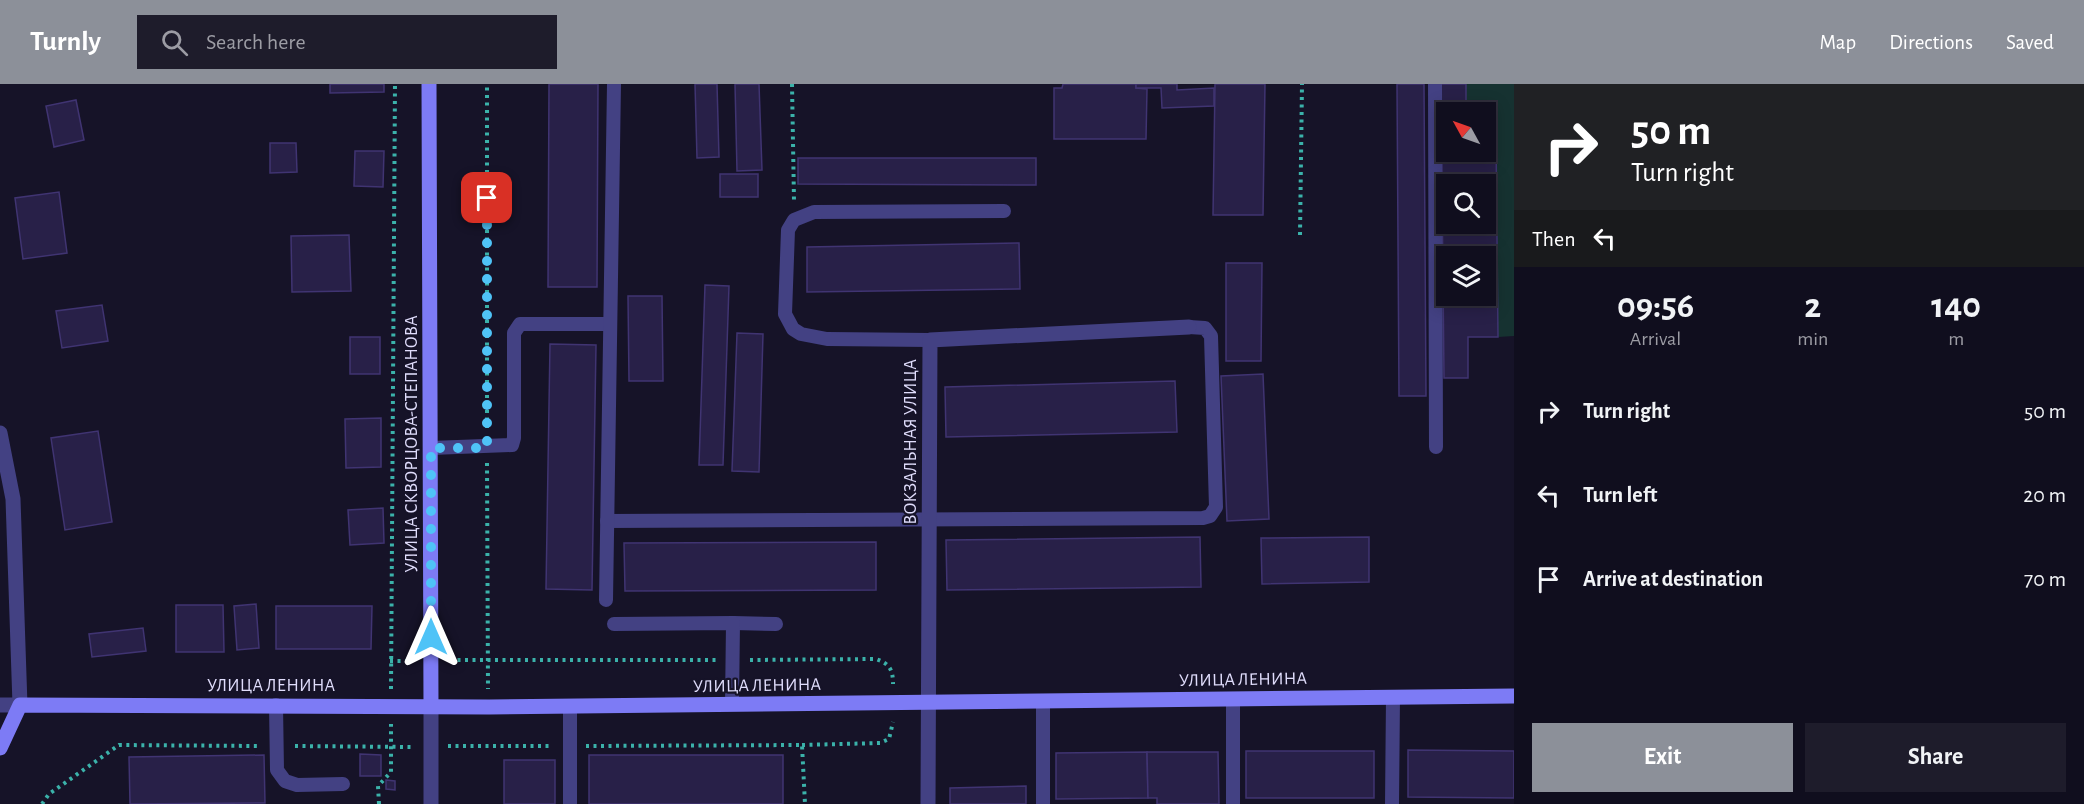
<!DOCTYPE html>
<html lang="en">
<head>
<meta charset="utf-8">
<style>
  :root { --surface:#100e1e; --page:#1e1c2b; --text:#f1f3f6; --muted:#9c9ca4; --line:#302e3c; --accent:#8c9099 }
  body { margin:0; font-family:"Alegreya Sans",sans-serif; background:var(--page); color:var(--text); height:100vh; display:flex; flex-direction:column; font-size:22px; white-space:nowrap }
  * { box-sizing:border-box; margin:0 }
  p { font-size:20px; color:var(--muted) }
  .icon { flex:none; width:33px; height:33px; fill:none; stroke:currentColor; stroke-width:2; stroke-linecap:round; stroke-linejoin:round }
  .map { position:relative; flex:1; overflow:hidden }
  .details { display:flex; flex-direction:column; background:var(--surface); width:570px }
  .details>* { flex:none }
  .banner { background:#202124; color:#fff; overflow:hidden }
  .needle { width:39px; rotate:310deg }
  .buttons { position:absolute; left:1436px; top:18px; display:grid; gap:12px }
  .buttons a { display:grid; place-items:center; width:60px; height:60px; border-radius:0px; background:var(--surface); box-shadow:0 3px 15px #0003,0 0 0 2px var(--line); font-size:30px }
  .pin { position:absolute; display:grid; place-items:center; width:51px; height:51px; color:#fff; margin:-26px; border-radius:12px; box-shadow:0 3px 9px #0006 }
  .me { position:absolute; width:66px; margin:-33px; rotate:0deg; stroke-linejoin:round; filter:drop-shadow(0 0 4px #0008) }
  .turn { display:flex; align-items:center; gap:21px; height:126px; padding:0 18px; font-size:27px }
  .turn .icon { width:78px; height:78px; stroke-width:2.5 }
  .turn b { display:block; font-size:42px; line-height:51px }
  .then { display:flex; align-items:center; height:57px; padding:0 18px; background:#0003; gap:12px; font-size:22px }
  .eta { display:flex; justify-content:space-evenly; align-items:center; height:102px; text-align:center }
  .eta b { font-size:36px; font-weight:700; line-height:42px }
  .cta { display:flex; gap:12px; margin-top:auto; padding:12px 18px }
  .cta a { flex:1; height:69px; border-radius:0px; background:var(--accent); color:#fff; font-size:24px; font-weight:700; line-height:69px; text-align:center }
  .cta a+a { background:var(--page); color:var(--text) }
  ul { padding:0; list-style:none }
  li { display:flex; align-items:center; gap:18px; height:84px; padding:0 18px }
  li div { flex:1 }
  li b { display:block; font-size:22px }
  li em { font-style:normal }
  header { display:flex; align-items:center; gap:36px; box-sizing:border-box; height:84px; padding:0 30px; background:var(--accent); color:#fff }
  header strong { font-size:28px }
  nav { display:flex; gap:33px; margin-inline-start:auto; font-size:21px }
  .search { width:420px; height:54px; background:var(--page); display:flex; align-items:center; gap:15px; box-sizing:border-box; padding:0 21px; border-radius:0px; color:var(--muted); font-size:22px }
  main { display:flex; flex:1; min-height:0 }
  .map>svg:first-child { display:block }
  .green { fill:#163231 }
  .building { fill:#282048; stroke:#403472; stroke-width:1.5; fill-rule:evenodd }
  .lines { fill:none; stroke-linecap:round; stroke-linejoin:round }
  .path { stroke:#3bb2aa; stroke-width:4; stroke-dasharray:3 4.5; stroke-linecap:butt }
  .lane { stroke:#434183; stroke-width:14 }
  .street { stroke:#434183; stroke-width:15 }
  .secondary { stroke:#7d7bf5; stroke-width:15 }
  .route { stroke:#4fc3f7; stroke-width:10; stroke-dasharray:0 18 }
  .labels { text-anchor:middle; stroke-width:4.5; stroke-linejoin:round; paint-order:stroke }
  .street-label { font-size:18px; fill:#e0ddfc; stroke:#161328 }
</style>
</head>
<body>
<header>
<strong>Turnly</strong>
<div class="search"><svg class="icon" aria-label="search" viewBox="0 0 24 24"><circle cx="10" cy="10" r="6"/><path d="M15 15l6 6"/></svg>Search here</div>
<nav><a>Map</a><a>Directions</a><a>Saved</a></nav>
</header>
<main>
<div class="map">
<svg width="1514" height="720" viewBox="0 0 1514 720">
  <rect width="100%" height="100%" fill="#161328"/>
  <path class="green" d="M1466,0h48v252l-16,1 -2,-198 -11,-1v-26h-19z"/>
  <g class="building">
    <path d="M330,0h54v8l-54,1z"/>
    <path d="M549,0h49l-1,203h-49z"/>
    <path d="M695,0h22l2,73 -22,1z"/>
    <path d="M735,0h24l3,86 -25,1z"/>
    <path d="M1063,0h73v4l11,1 -1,50h-92v-51h8z"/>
    <path d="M1136,0h41v6l37,-2v18l-52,2 -1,-20h-25z"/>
    <path d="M1215,0h50l-2,131h-50z"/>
    <path d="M1397,0h27l2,312h-27z"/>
    <path d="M1441,0h25v28h-20v40h39v-14h11l2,199h-30v41h-24zM1446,100h39v40h-39zM1446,172h39v40h-39z"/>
    <path d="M76,16l8,40 -30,7 -8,-41z"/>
    <path d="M270,59h26l1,29 -27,1z"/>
    <path d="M355,67h29l-1,36 -29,-1z"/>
    <path d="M798,74h238v27l-238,-1z"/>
    <rect x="720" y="90" width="38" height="23"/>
    <path d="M59,108l8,61 -44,6 -8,-61z"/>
    <path d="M349,151l2,56 -59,1 -1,-56z"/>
    <path d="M1019,159l1,46 -213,3v-45z"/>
    <path d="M1226,179h36l-1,98h-35z"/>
    <path d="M705,201l24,1 -6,179h-24z"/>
    <path d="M628,212h34l1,85h-34z"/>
    <path d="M102,221l6,36 -46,7 -6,-37z"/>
    <path d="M737,249l26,1 -4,138 -27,-1z"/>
    <rect x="350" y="253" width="30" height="37"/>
    <path d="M550,260l46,1 -4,245 -46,-1z"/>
    <path d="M1263,290l6,145 -42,2 -6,-145z"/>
    <path d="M1175,297l2,51 -231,5 -1,-50z"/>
    <path d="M381,334v49l-35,1 -1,-49z"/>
    <path d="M98,347l14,91 -47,8 -14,-92z"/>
    <path d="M383,424l1,35 -34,2 -2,-35z"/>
    <path d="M1200,453l1,50 -254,3 -1,-50z"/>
    <path d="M1369,453v45l-107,2 -1,-46z"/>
    <path d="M876,458v48l-251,1 -1,-48z"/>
    <path d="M256,520l3,44 -22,2 -3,-44z"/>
    <path d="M176,521h47l1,47h-48z"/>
    <path d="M276,522h96l-1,43h-95z"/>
    <path d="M143,544l3,23 -54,6 -3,-23z"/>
    <path d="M1408,666l106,1v47l-106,-1z"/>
    <rect x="1246" y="667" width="128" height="47"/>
    <path d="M1147,668l1,46 -92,1v-46z"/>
    <path d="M1147,668h71l1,52h-62v-6h-9z"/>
    <path d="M360,670l21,1v21h-21z"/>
    <path d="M264,671l1,48 -135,1 -1,-47z"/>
    <rect x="589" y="671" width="194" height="49"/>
    <rect x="504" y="676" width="51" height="44"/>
    <path d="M386,696l9,1v9l-9,-1z"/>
    <path d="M1026,702v18h-76v-16z"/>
  </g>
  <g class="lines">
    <g class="path">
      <path d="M792,0l2,117"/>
      <path d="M1300,151l2,-151"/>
      <path d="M487,344v-344"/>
      <path d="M487,379l1,226"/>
      <path d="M450,576h266"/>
      <path d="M750,576l126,-1c14,5 17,11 17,25"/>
      <path d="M390,577h23"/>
      <path d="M391,605l4,-605"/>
      <path d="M802,661l78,-2 9,-4 4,-17"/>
      <path d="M295,662l119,1"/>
      <path d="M448,662h104"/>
      <path d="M586,662l216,-1 3,59"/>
      <path d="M42,720l7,-10 70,-49 139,1"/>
      <path d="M379,720l-1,-18 13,-14v-48"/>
    </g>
    <g class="lane">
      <path d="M1435,0l1,363"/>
      <path d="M930,256l-103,-1 -26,-5 -8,-5 -8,-15 3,-84 6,-10 20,-8 190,-1"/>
      <path d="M431,364l81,-3 2,-7v-105l6,-9h90"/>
      <path d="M607,437l596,-3 7,-2 6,-9 -5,-171 -6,-8 -16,-1"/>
      <path d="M606,516l8,-516"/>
      <path d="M733,539l43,1"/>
      <path d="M614,540l119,-1 -1,81"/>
      <path d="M1043,617v103"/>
      <path d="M276,621l1,65 8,11 12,4 46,-1"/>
      <path d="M570,622v98"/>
      <path d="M1233,720v-105"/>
      <path d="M1392,720l1,-107"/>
    </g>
    <g class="street">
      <path d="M0,349l13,66 7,206h-20"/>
      <path d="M431,720v-99"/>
      <path d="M928,720l2,-464 259,-13"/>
    </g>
    <g class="secondary">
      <path d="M429,0l2,621"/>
      <path d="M0,664l20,-43 469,2 1025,-11"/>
    </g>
  </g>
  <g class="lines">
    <path class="route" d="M431,553v-189h56v-250"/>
  </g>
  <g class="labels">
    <g class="street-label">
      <text transform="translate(910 358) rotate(-90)" y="6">ВОКЗАЛЬНАЯ УЛИЦА</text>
      <text transform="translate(411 360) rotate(-90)" y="6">УЛИЦА СКВОРЦОВА-СТЕПАНОВА</text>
      <text transform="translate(1243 595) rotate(-1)" y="6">УЛИЦА ЛЕНИНА</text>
      <text x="271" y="607">УЛИЦА ЛЕНИНА</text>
      <text transform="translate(757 601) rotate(-1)" y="6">УЛИЦА ЛЕНИНА</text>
    </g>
  </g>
</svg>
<div class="buttons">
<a><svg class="needle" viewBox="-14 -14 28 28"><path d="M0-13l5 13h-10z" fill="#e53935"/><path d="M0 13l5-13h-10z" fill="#9c9ca4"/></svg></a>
<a><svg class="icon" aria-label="search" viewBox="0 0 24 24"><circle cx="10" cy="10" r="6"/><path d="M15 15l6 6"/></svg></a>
<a><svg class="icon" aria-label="layers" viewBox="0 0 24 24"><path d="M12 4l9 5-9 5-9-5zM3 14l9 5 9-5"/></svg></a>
</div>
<div class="pin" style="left:487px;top:114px;background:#d93025"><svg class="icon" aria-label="arrive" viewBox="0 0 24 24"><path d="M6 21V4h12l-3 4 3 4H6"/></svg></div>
<svg class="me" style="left:431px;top:553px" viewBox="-20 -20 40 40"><path d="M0-17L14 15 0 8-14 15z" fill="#4fc3f7" stroke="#fff" stroke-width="4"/></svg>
</div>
<section class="details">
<div class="banner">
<div class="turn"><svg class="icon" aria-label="right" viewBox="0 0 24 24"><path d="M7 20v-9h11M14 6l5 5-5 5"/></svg><div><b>50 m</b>Turn right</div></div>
<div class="then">Then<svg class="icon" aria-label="left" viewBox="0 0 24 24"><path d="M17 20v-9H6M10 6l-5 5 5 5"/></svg></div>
</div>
<div class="eta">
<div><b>09:56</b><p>Arrival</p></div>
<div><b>2</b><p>min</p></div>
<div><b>140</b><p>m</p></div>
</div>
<ul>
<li><svg class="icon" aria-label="right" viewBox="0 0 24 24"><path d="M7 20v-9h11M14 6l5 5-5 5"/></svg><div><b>Turn right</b></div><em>50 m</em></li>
<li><svg class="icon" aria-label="left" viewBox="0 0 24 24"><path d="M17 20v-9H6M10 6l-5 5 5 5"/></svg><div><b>Turn left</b></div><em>20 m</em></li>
<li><svg class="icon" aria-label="arrive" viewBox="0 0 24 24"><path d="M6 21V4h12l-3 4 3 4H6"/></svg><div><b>Arrive at destination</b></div><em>70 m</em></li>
</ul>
<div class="cta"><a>Exit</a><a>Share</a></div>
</section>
</main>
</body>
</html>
